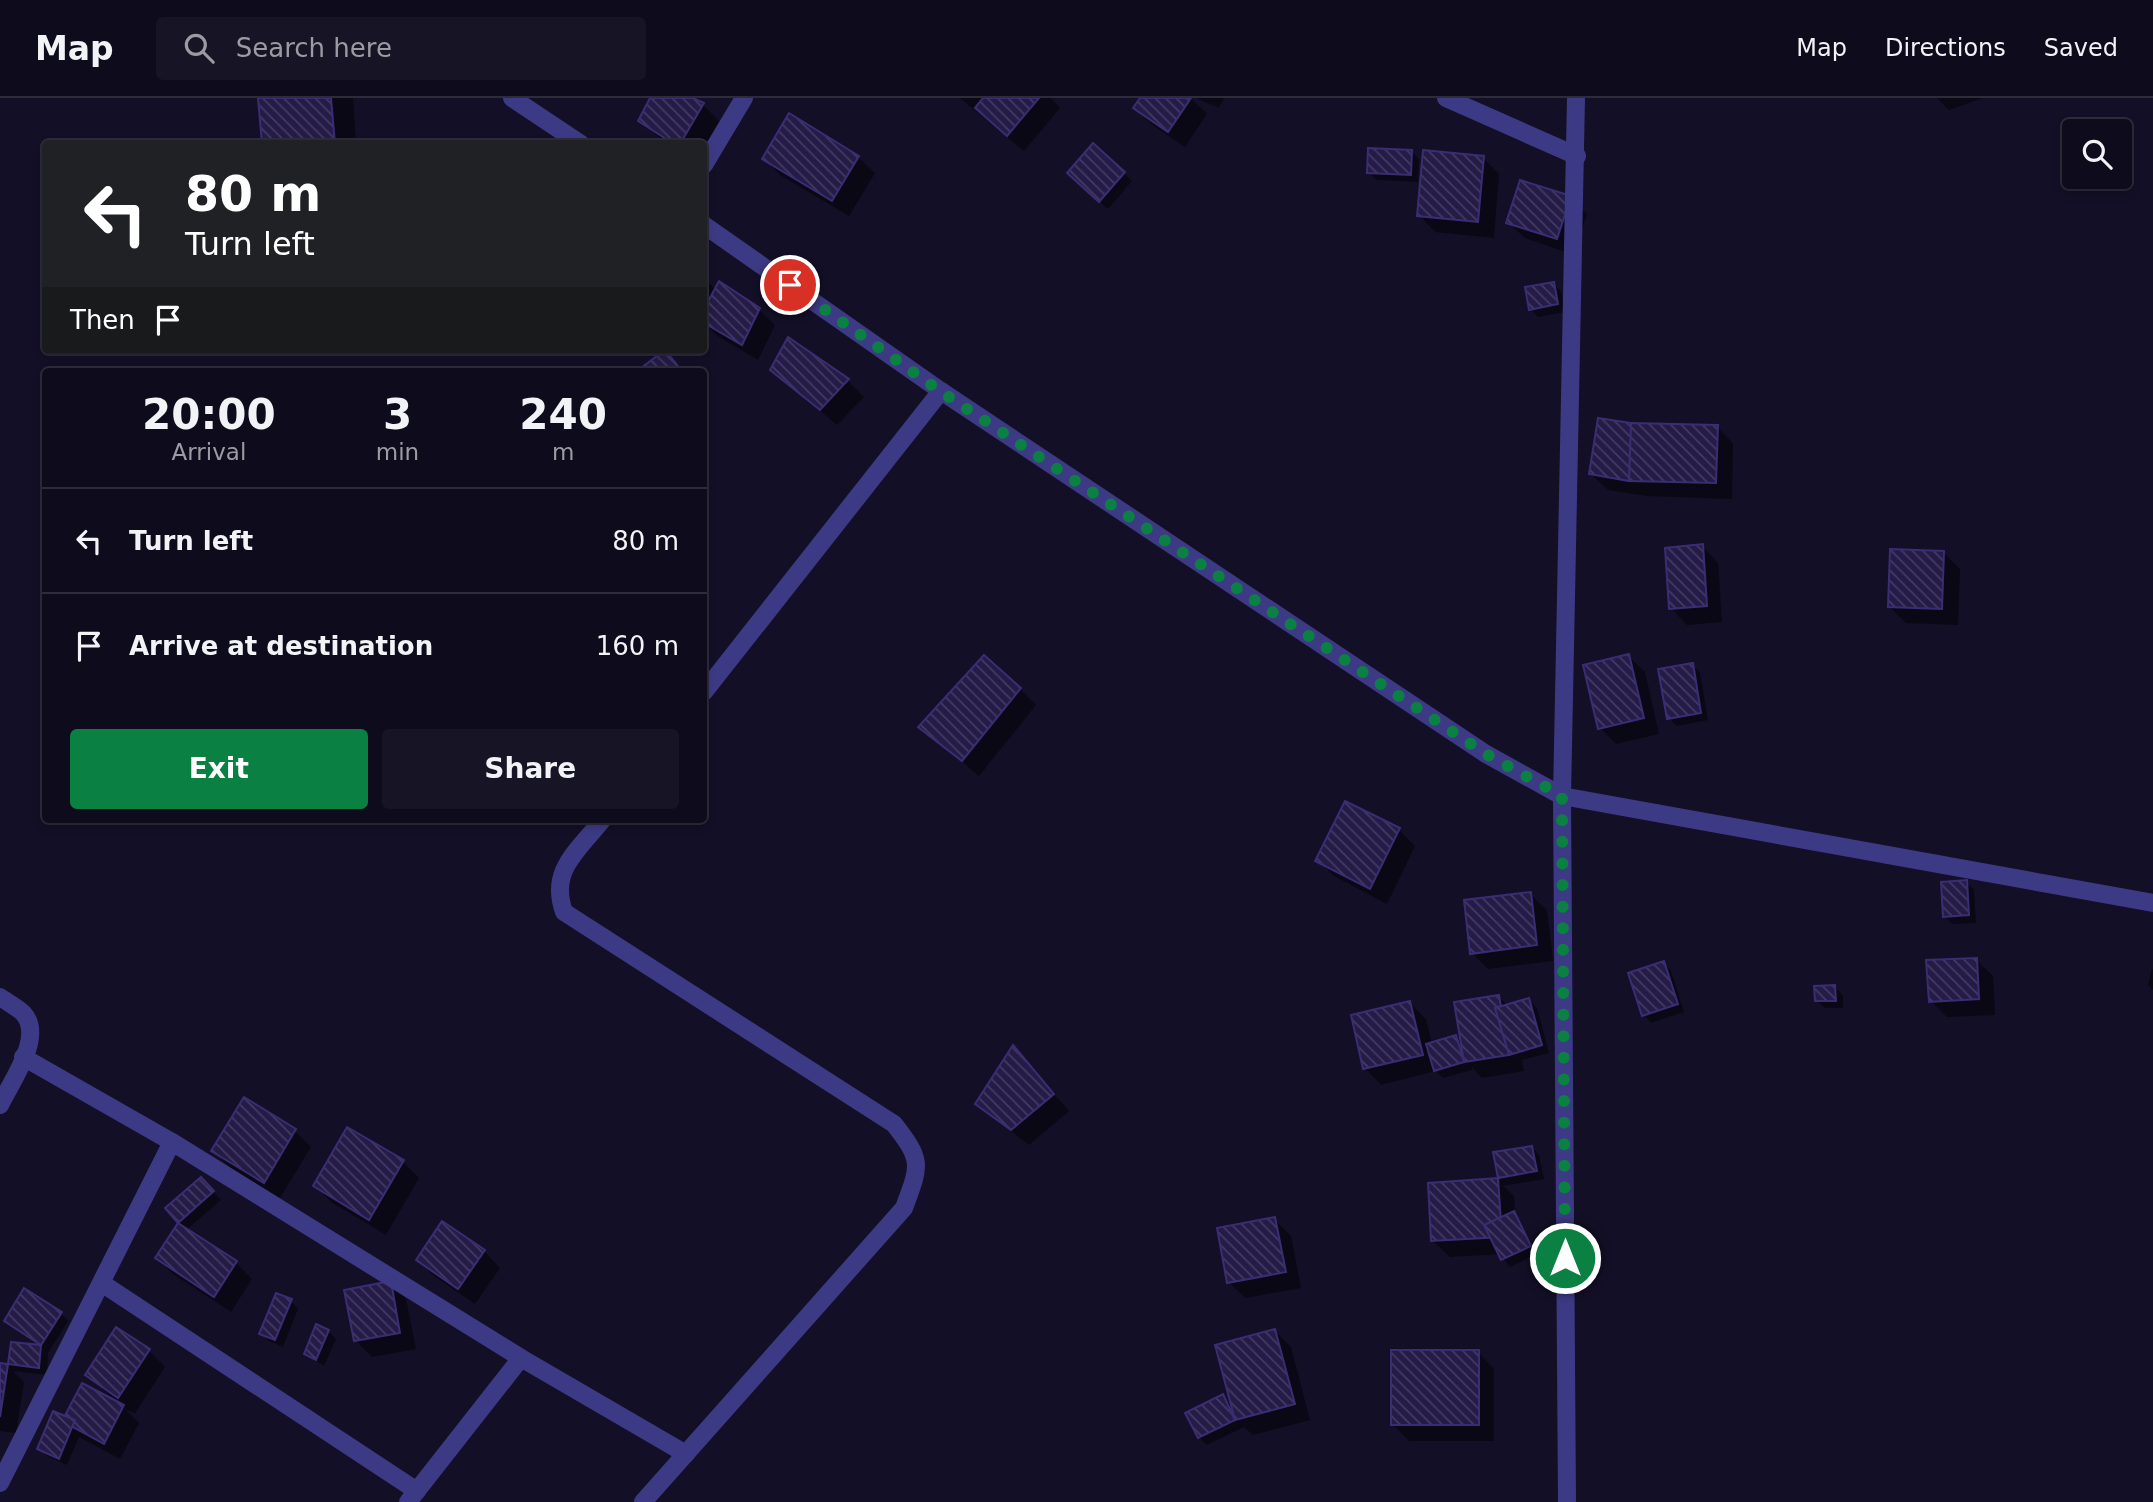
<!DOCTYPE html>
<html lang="en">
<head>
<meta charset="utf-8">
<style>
  :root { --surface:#0e0b1c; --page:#171425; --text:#f1f3f6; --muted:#9b9ba3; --line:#2e2b3b; --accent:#0b8043 }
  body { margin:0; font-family:"DejaVu Sans",sans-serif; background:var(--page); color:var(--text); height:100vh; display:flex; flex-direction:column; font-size:26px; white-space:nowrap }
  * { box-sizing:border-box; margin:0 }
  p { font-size:23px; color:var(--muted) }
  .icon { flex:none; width:38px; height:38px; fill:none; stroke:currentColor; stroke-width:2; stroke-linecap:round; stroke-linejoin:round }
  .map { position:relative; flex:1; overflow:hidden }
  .drawer { position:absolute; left:42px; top:270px; width:665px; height:455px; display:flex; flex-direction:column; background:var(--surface); border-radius:7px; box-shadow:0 4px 10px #0003,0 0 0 2px var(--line) }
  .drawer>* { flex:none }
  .top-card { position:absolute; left:42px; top:42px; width:665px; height:214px; border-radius:7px; box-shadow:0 4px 10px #0003,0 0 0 2px var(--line); background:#202124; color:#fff; overflow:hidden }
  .buttons { position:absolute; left:2062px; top:21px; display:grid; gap:14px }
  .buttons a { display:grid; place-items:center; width:70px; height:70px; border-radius:7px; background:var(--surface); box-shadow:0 4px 10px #0003,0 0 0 2px var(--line); font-size:35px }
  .pin { position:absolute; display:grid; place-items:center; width:60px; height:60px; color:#fff; margin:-30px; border:4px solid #fff; border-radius:50%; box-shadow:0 2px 7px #0007 }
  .me { position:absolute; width:77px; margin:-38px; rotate:0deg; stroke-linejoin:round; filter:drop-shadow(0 0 5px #0008) }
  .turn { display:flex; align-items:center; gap:24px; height:147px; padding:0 28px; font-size:32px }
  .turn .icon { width:91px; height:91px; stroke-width:2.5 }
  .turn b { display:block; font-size:49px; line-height:60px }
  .then { display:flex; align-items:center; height:66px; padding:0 28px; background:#0003; gap:14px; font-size:26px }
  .eta { display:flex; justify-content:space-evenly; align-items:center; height:119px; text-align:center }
  .eta b { font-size:42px; font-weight:700; line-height:49px }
  .cta { display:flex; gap:14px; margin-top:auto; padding:14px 28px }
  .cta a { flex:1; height:80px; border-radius:7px; background:var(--accent); color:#fff; font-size:28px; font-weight:700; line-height:80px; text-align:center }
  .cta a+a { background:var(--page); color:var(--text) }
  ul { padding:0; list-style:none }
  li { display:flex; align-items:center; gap:21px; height:105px; padding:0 28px; border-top:2px solid var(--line) }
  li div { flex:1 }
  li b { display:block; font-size:26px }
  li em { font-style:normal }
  header { display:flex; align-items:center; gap:42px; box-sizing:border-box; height:98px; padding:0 35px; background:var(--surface); border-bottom:2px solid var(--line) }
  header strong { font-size:33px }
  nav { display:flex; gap:38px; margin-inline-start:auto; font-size:24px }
  .search { width:490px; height:63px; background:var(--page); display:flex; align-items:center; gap:18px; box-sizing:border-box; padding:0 24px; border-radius:7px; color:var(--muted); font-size:26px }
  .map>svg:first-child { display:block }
  .shadow { fill:#0007 }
  .building { fill:url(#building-back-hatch); stroke:#3b2d73; stroke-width:2 }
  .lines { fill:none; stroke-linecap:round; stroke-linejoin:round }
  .minor { stroke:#3d3a85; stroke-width:18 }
  .route { stroke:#0b8043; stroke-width:12; stroke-dasharray:0 21.6 }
</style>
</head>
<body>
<header>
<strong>Map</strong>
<div class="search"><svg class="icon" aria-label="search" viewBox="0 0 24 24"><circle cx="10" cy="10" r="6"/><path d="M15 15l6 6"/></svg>Search here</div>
<nav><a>Map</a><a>Directions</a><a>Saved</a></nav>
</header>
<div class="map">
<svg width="2153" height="1404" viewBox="0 0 2153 1404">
  <defs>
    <pattern id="building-back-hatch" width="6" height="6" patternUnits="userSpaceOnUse" patternTransform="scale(1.75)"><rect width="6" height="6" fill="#241b47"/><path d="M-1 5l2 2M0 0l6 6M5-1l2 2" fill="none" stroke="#433b63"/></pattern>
  </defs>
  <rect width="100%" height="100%" fill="#130f26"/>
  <g class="shadow">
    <path d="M260,0h93l3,46h-93z"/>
    <path d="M652,0h36l15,7 16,16 -15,26v-3h-37l-27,-23z"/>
    <path d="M960,0h91l9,10 -36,43z"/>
    <path d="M1142,0h49l16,16 -22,33 -34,-23 -16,-16z"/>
    <path d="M1196,0h28l-5,10z"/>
    <path d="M1937,0h46l-34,12z"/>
    <path d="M1093,47l39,36 -24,28 -31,-29z"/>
    <path d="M1411,53l8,8 -1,23 -41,-2 -8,-8z"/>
    <path d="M858,59l17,16 -26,43 -69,-41 -16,-16z"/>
    <path d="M1483,60l16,16 -5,64 -59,-6 -16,-17z"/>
    <path d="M1570,99l17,17 -13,41 -49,-17 -17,-16z"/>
    <path d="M704,181l12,11 42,19 17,16 -17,35 -42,-25 -12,-12z"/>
    <path d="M1553,186l8,7 4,21 -27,5 -7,-8z"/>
    <path d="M789,242l59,41 16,16 -27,28 -65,-55z"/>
    <path d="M666,254l18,19h-44z"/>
    <path d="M1717,329l16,16 -1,56 -85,-3 -39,-6 -17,-16z"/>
    <path d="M1702,448l16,17 4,59 -35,3 -16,-17z"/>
    <path d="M1944,455l16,16 -2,56 -52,-2 -17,-17z"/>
    <path d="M1628,558l17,16 14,62 -43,10 -16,-16z"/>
    <path d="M1692,567l8,8 8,47 -31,6 -8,-8z"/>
    <path d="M1020,591l16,16 -57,71 -58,-49z"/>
    <path d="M1399,732l16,16 -28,58 -53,-28 -17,-16z"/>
    <path d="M1966,784l8,8 2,33 -23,1 -8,-7z"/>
    <path d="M1530,796l17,16 6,51 -65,8 -16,-16z"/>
    <path d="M1976,862l17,16 2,39 -48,2 -16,-16z"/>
    <path d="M1663,865l8,8 13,41 -33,11 -7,-8z"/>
    <path d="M2152,871l1,1v20l-5,-5z"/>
    <path d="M1835,889l8,8v13h-18l-8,-7z"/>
    <path d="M1499,899l9,9 21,-6 8,8 12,45 -27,7 2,11 -42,7 -10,-11v3l-29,8 -7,-7 -55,14 -16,-17 44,-66 17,17 6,25 24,-7 7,7z"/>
    <path d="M1013,950l56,63 -40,34 -52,-41z"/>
    <path d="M295,1033l16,16 -31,51 -50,-31 -17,-16z"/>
    <path d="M1532,1050l7,7 5,24 -41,7 11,10 1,18 22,40 -27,13 -11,-13 -49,3 -17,-16 -4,-57 71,-4 -5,-26z"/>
    <path d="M403,1064l16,16 -33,57 -55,-33 -16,-16z"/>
    <path d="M209,1089l12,13 -35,30 50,33 16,16 -21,33 -58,-38 -16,-16 23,-35 -13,-15z"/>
    <path d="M1274,1121l17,17 10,52 -56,10 -16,-16z"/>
    <path d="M484,1153l16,17 -25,36 -41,-28 -16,-16z"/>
    <path d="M390,1184l16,17 10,50 -44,8 -16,-16z"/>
    <path d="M291,1203l7,8 -15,38 -14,-6 -8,-8z"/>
    <path d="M60,1215l8,8 -20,32 -1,22 -34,-4 11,11 -8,51 -16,-2v-66l10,1 2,-22 30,2 -36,-25z"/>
    <path d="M117,1232l32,21 16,16 -30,46 -10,-4 14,14 -19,36 -41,-22 -12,28 -20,-9 -8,-8 26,-30 50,-18 -28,-25z"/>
    <path d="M328,1233l8,8 -12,27 -18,-12z"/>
    <path d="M1275,1233l16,16 19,73 -57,15 -9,-8 -37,18 -8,-8 23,-40 12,11z"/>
    <path d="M1478,1254l16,17v72h-85l-17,-17z"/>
  </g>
  <g class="building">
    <path d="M258,0h73l4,46h-73z"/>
    <path d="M650,0h43l11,5 -24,41h-6l-36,-23z"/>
    <path d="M983,0h56l-32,38 -32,-28z"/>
    <path d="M1140,0h51l-23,34 -35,-24z"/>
    <path d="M789,15l70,43 -27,45 -70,-42z"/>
    <path d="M1093,45l32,29 -26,30 -32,-29z"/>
    <path d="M1368,50l44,2 -1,25 -44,-2z"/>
    <path d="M1423,52l61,6 -6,66 -61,-6z"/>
    <path d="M1520,82l51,16 -14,43 -51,-16z"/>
    <path d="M719,183l41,27 -18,37 -38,-22v-14z"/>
    <path d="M1554,184l4,22 -29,6 -4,-23z"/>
    <path d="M788,239l61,42 -29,31 -50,-40z"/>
    <path d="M665,252l17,21h-45z"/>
    <path d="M1598,320l40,6 -9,57 -40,-7z"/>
    <path d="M1631,325l87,2 -2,58 -87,-2z"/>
    <path d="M1703,446l4,62 -38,3 -4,-61z"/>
    <path d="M1890,451l54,2 -2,58 -54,-2z"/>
    <path d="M1629,556l15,64 -46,11 -15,-64z"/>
    <path d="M984,557l37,33 -59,73 -44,-34z"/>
    <path d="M1693,565l8,50 -34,6 -9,-50z"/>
    <path d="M1345,703l55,27 -30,61 -55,-28z"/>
    <path d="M1967,782l2,35 -26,2 -2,-35z"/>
    <path d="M1531,794l6,53 -67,9 -6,-54z"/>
    <path d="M1977,860l2,41 -50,3 -3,-42z"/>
    <path d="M1664,863l14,43 -36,12 -14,-43z"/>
    <path d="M1835,887l1,16h-21l-1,-15z"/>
    <path d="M1499,897l10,60 -45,7 -10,-60z"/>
    <path d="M1529,900l13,47 -33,10 -14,-47z"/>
    <path d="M1410,903l13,54 -60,14 -12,-54z"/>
    <path d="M1456,937l8,27 -30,9 -8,-27z"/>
    <path d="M1013,947l41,49 -43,36 -36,-26z"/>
    <path d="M244,999l52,32 -32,54 -53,-32z"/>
    <path d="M347,1029l57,33 -35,60 -56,-34z"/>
    <path d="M1532,1048l5,25 -39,7 -5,-26z"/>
    <path d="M201,1079l13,14 -36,32 -13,-15z"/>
    <path d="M1498,1080l4,59 -71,4 -3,-58z"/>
    <path d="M1514,1113l17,35 -30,14 -17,-35z"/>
    <path d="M1275,1119l11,55 -59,11 -10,-55z"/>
    <path d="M442,1123l43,29 -27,39 -42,-29z"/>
    <path d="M178,1125l59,38 -23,36 -59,-39z"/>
    <path d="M391,1183l9,52 -46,8 -10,-51z"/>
    <path d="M24,1190l38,24 -21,33 -37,-24z"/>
    <path d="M276,1195l16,6 -17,41 -16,-6z"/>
    <path d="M316,1226l13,6 -13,30 -12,-6z"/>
    <path d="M116,1229l34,22 -32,49 -33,-23z"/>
    <path d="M1275,1231l20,75 -60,16 -20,-75z"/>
    <path d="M11,1244l30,3 -2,23 -31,-4z"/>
    <rect x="1391" y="1252" width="88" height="75"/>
    <path d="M0,1265l8,1 -8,53z"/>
    <path d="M82,1285l42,22 -20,39 -42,-23z"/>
    <path d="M1223,1296l12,26 -37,18 -13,-25z"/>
    <path d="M53,1313l22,9 -16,39 -22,-10z"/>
  </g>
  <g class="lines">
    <g class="minor">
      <path d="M512,0l69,46"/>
      <path d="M1446,0l131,58"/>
      <path d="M704,67l40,-67"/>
      <path d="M704,127l237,166 545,363 76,42 591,107"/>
      <path d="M704,594l237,-301"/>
      <path d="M603,721c-25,32 -54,51 -39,93l330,212c29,37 26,41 10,84l-261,294"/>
      <path d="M0,899c7,5 17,10 23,16 22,23 -12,69 -23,92"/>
      <path d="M23,959l149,85"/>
      <path d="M103,1186l314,207"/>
      <path d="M0,1385l172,-341 349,216 165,96"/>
      <path d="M408,1404l113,-144"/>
      <path d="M1567,1404l-5,-706 14,-698"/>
    </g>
  </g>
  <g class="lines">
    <path class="route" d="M790,187l150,106 546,363 76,42 3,462"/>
  </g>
</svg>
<div class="buttons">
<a><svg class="icon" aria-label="search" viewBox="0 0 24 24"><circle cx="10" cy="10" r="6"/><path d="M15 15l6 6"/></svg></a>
</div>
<div class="pin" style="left:790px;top:187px;background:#d93025"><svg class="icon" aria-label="arrive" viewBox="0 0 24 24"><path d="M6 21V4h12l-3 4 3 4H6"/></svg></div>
<svg class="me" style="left:1565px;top:1160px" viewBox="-20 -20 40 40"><circle r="17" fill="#0b8043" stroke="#fff" stroke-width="3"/><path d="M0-11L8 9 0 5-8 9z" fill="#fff"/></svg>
<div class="top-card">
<div class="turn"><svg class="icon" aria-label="left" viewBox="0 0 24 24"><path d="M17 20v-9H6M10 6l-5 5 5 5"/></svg><div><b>80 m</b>Turn left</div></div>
<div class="then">Then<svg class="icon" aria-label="arrive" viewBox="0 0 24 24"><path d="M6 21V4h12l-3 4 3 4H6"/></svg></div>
</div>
<section class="drawer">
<div class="eta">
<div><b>20:00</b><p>Arrival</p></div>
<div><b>3</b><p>min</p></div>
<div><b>240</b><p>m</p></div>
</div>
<ul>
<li><svg class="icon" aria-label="left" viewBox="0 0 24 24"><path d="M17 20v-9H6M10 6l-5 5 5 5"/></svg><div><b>Turn left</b></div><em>80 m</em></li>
<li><svg class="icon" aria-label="arrive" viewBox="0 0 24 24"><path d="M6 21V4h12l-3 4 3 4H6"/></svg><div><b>Arrive at destination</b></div><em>160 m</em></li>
</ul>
<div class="cta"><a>Exit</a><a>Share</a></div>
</section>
</div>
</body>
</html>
